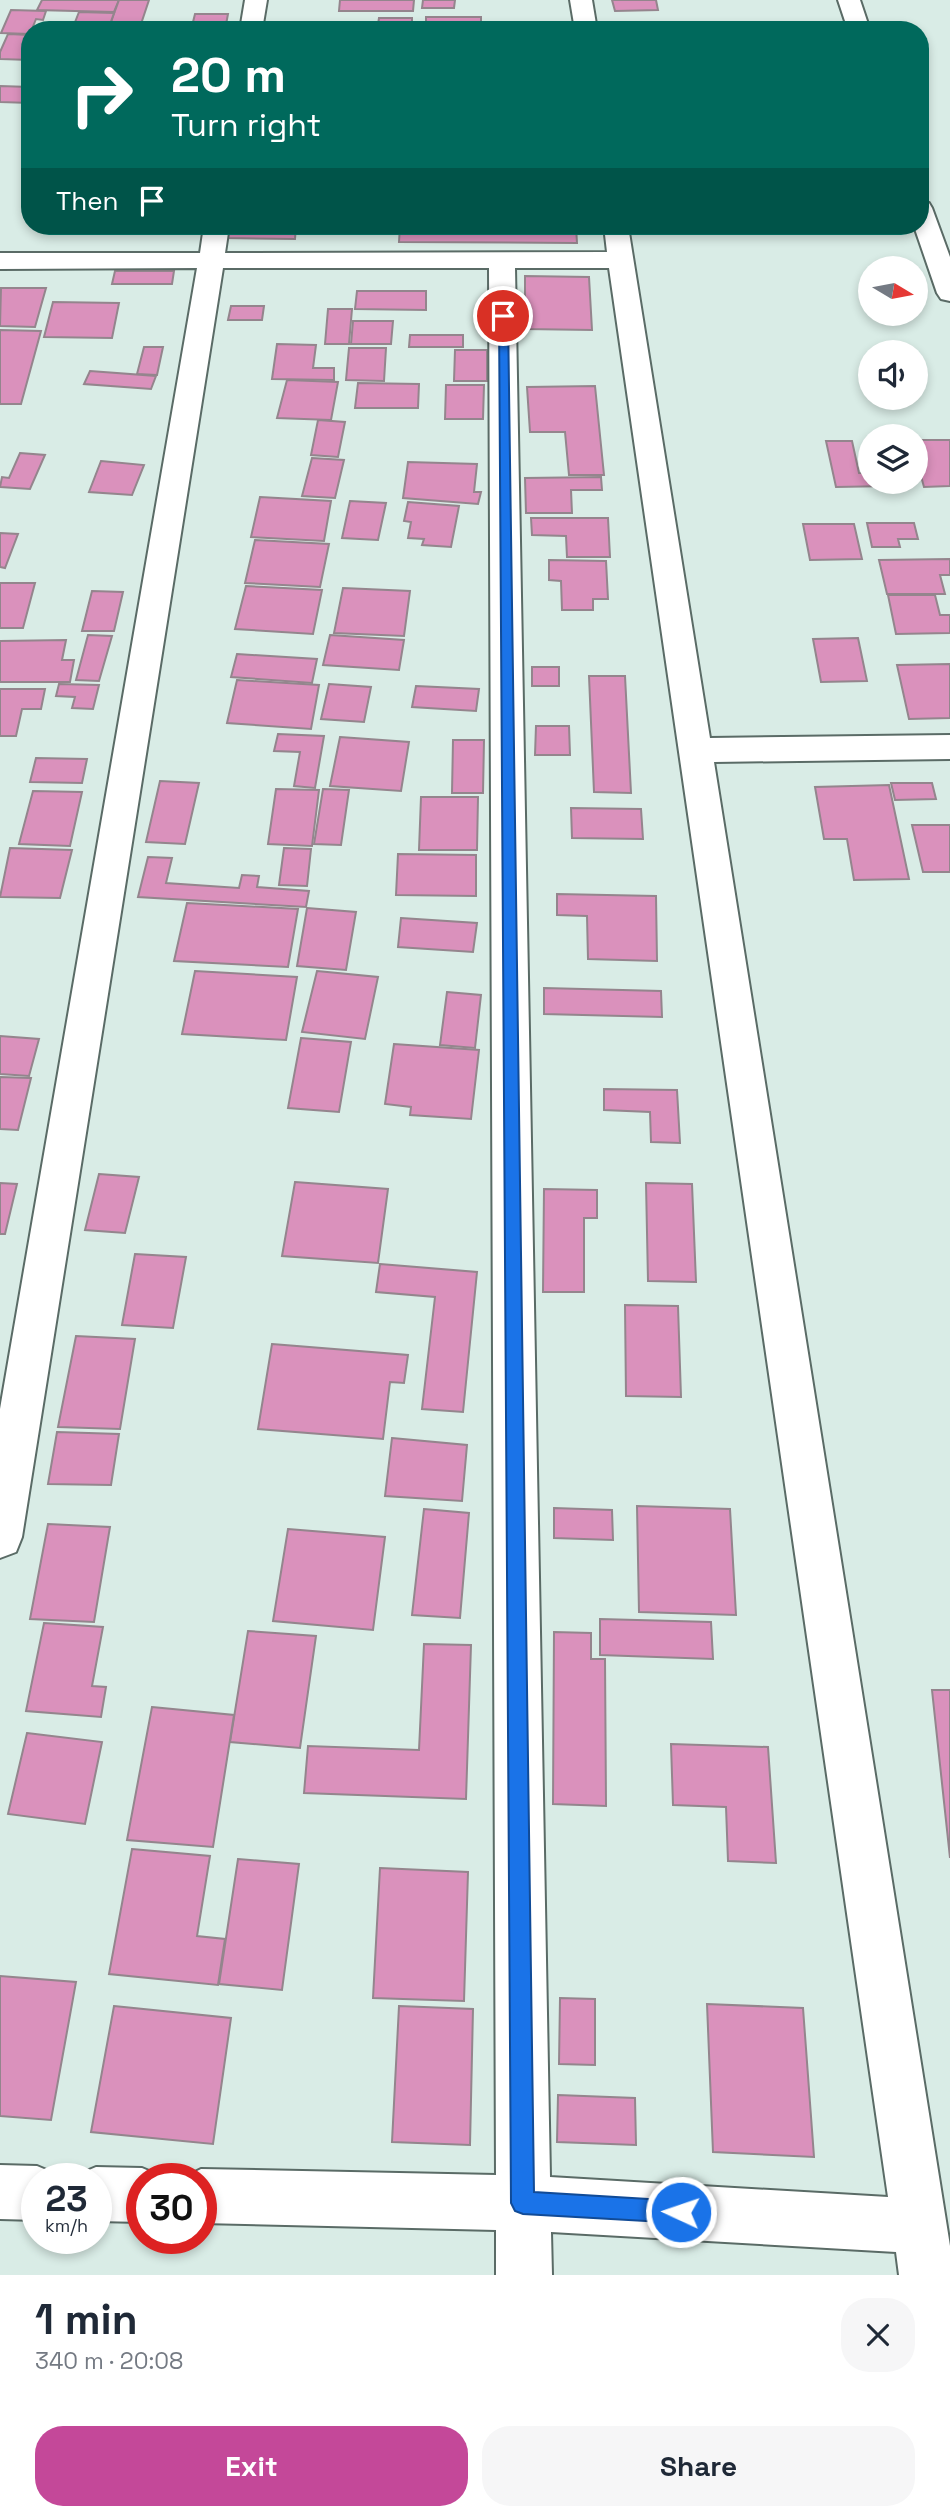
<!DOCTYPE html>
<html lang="en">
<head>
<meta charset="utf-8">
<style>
  :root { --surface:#fff; --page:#f6f6f7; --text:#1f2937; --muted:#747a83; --accent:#c44899 }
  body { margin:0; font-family:"Space Grotesk",sans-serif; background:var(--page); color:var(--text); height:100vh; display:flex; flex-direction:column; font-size:26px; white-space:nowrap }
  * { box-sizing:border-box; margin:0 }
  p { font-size:23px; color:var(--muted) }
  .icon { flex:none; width:38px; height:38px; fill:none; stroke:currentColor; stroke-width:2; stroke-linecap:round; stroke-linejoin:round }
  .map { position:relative; height:2275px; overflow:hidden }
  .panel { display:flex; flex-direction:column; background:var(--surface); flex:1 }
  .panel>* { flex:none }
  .top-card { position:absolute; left:21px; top:21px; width:908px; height:214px; border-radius:28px; box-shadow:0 4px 10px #0003; background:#00695c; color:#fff; overflow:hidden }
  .needle { width:46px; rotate:100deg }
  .tools { position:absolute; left:858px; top:256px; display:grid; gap:14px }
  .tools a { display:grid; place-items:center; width:70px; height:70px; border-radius:50%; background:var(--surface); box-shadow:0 4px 10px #0003; font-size:35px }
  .speed { position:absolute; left:21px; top:2163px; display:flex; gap:14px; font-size:35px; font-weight:700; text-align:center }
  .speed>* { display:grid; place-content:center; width:91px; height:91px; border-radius:50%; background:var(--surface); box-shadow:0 4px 10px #0003; line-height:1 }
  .speed small { font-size:18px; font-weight:400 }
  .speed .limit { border:10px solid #d22; background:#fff; color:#111 }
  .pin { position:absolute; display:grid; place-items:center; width:60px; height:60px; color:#fff; margin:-30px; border:4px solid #fff; border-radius:50%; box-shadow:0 2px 7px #0007 }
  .me { position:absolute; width:77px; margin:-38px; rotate:273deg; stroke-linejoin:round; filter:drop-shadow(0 0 5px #0008) }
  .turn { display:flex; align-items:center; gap:24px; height:147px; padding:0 35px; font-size:32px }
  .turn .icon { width:91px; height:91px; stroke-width:2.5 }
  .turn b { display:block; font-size:49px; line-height:60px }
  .then { display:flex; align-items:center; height:66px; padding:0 35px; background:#0003; gap:14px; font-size:26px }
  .round { display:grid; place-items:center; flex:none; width:74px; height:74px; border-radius:28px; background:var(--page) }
  .head { display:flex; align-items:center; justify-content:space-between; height:119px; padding:0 35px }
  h1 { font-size:42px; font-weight:700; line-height:52px }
  .cta { display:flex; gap:14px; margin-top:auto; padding:14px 35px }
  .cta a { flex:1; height:80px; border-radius:28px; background:var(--accent); color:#fff; font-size:28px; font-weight:700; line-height:80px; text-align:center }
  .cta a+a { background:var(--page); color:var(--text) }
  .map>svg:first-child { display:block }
  .building { fill:#da91bc; stroke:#94858d; stroke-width:2 }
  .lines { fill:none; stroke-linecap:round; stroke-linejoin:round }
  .street-casing { stroke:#5a6b66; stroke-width:4 }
  .street { fill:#fff; fill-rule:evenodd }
  .route { fill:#1a73e8; stroke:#114b97; stroke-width:2 }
</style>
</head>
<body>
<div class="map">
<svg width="950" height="2275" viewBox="0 0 950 2275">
  <rect width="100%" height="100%" fill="#d9ece6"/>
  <g class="building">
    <path d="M42,0h77l-5,12 -77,-2z"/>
    <path d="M119,0h30l-10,30h-31z"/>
    <path d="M340,0h74l-1,11h-74z"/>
    <path d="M423,0h32l-1,8h-32z"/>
    <path d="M612,0h44l2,10 -43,1z"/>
    <path d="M11,10l35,1 -3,9 -7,-1 -6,15 -29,-1z"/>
    <path d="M79,12l35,1 -6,17h-36z"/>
    <path d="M195,14h33l-3,16h-34z"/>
    <rect x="426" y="17" width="55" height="13"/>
    <path d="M379,18h33v12h-35z"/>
    <rect x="530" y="22" width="17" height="8"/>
    <path d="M8,34l22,1v25l-30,-1v-7z"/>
    <path d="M0,86l30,1v16l-30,-1z"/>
    <path d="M228,226h68l-1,13 -69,-1z"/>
    <path d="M400,226h176l1,17 -178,-1z"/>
    <path d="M115,271h59l-2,13h-60z"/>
    <path d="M525,276l64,1 3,53 -67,-1z"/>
    <path d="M1,288h45l-11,39 -35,-1z"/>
    <path d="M357,291h69v19l-71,-1z"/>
    <path d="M53,302l66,1 -7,35 -68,-1z"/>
    <path d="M231,306h33l-2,14h-34z"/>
    <path d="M328,309h24l-3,35h-24z"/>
    <path d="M353,321h40l-2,23h-40z"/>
    <path d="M0,330l41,1 -20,73h-21z"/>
    <path d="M410,335h53v12h-54z"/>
    <path d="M277,344l39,1 -3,23h21v12l-62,-1z"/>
    <path d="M144,347h19l-6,28 -20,-1z"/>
    <path d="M349,348h37l-2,33 -38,-1z"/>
    <path d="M455,350h32v31h-33z"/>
    <path d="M90,371l66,5 -5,13 -67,-5z"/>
    <path d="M287,380l51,2 -7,38 -54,-2z"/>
    <path d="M358,383l61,1 -1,24h-63z"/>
    <path d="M446,385h38l-1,34h-38z"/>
    <path d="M595,386l9,89h-35l-4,-43h-35l-3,-45z"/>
    <path d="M318,420l27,2 -7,35 -27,-2z"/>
    <path d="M915,440h35v46l-26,1 -9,-33z"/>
    <path d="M826,441h26l7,32h11v8h18l1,5 -53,1z"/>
    <path d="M20,453l25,2 -15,34 -30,-2 2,-10 7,1z"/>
    <path d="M312,458l32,2 -9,38 -33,-2z"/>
    <path d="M101,461l43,4 -12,30 -43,-3z"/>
    <path d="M408,462l69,2 -3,28h7l-3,12 -75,-6z"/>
    <path d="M601,477l1,13h-31l1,23h-46l-1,-35z"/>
    <path d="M260,497l71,4 -7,40 -73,-4z"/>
    <path d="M350,501l36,2 -8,37 -36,-2z"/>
    <path d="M408,502l51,4 -8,41 -29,-2 2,-6 -16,-1 3,-16 -7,-1z"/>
    <path d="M531,518h77l2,39h-43l-1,-21 -34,-1z"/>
    <path d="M867,523h47l4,16h-20l2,8h-28z"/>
    <path d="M803,524h51l8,35 -52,1z"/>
    <path d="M0,533l18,1 -13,34 -5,-1z"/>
    <path d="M255,540l74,4 -9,43 -75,-4z"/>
    <path d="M950,559v16h-10l5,19h-58l-8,-34z"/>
    <path d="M549,560l57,1 2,38h-15v11h-31l-1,-29 -12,-1z"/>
    <path d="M0,583h35l-12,45h-23z"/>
    <path d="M246,586l76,4 -9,44 -78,-5z"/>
    <path d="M343,588l67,3 -6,45 -70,-3z"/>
    <path d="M92,591l31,1 -9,39h-32z"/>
    <path d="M888,595h47l5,20h10v18l-54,1z"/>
    <path d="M88,635l24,1 -13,45 -23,-1z"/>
    <path d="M330,635l74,5 -5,30 -76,-5z"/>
    <path d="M858,638l9,43 -46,1 -8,-43z"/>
    <path d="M66,640l-4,20h12l-4,22h-70v-41z"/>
    <path d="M237,654l80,5 -5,24 -81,-6z"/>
    <path d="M950,664v54l-41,1 -12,-54z"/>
    <rect x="532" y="667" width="27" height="19"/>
    <path d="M589,676h36l6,117 -37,-1z"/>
    <path d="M237,680l82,5 -8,44 -84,-6z"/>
    <path d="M59,684l40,1 -6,24 -21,-1 3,-11 -19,-1z"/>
    <path d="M329,684l42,3 -7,35 -43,-3z"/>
    <path d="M416,686l63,3 -3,22 -64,-4z"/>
    <path d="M0,689h45l-4,20h-19l-6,27h-16z"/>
    <path d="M536,726h33l1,29h-35z"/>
    <path d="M278,734l46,2 -9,52 -21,-2 6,-34 -26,-1z"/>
    <path d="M340,737l69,5 -8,49 -71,-5z"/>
    <path d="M453,740h31l-1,53h-31z"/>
    <path d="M36,758l51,1 -5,24 -52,-1z"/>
    <path d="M160,781l39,2 -14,61 -39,-2z"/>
    <path d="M891,783h41l4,16 -41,1z"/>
    <path d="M889,785l20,94 -55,1 -7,-41h-23l-9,-52z"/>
    <path d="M276,789l43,1 -7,56 -44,-2z"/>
    <path d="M323,789l26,1 -8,55 -27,-1z"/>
    <path d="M33,791l49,1 -12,54 -51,-2z"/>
    <path d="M421,797h57l-1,53h-58z"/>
    <path d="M571,808l70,1 2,30 -71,-1z"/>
    <path d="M912,825h38v47h-27z"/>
    <path d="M10,848l62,2 -12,48 -60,-1z"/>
    <path d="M284,848l27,1 -4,37 -28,-1z"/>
    <path d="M398,854l78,1v41l-80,-1z"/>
    <path d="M148,857l24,1 -6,25 73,5 3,-13 17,1 -2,11 52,4 -3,16 -168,-10z"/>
    <path d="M557,894l99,2 1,65 -69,-2 -1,-43 -30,-1z"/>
    <path d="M187,903l111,6 -10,58 -114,-6z"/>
    <path d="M307,908l49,4 -10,58 -49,-4z"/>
    <path d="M401,918l76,5 -4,29 -75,-5z"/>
    <path d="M195,971l102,6 -11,63 -104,-6z"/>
    <path d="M317,971l61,6 -13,62 -63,-7z"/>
    <path d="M544,988l117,3 1,26 -118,-3z"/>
    <path d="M447,992l34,3 -6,53 -35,-3z"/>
    <path d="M0,1036l39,3 -10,37 -29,-2z"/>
    <path d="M301,1038l50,4 -12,70 -51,-4z"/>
    <path d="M394,1044l85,6 -8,69 -61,-4 1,-8 -26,-3z"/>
    <path d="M0,1077l31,1 -13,52 -18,-1z"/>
    <path d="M604,1089l73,1 3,53 -29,-1 -1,-30 -46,-2z"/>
    <path d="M99,1174l40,3 -14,56 -40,-3z"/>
    <path d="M295,1182l93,7 -10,74 -96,-7z"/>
    <path d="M0,1183l17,1 -12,50h-5z"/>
    <path d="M646,1183l46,1 4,98 -48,-1z"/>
    <path d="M544,1189l53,1v28h-13v74h-41z"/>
    <path d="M135,1254l51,3 -13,71 -51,-3z"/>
    <path d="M380,1264l97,8 -14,140 -41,-3 13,-112 -59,-5z"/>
    <path d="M625,1305l53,1 3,91 -55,-1z"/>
    <path d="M76,1336l59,3 -15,90 -62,-2z"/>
    <path d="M272,1344l136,11 -4,28 -14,-1 -7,57 -125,-10z"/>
    <path d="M57,1432l62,2 -8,51 -63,-1z"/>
    <path d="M392,1438l75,7 -5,56 -77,-5z"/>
    <path d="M637,1506l93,3 6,106 -97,-3z"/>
    <path d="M554,1508l58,2 1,30 -59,-2z"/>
    <path d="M424,1509l45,4 -9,105 -48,-3z"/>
    <path d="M48,1524l62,3 -16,95 -64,-3z"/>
    <path d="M288,1529l97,8 -12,93 -100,-9z"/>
    <path d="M600,1619l111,3 2,37 -113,-4z"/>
    <path d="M44,1623l59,4 -11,59 14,1 -5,30 -75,-6z"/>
    <path d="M248,1631l68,5 -16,112 -70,-6z"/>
    <path d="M554,1632l37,1v26h14l1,147 -53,-2z"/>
    <path d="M424,1644l47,1 -5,154 -162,-6 4,-47 111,4z"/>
    <path d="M932,1690h18v168z"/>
    <path d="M152,1707l82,8 -21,132 -86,-7z"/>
    <path d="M27,1733l75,9 -17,82 -77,-10z"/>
    <path d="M671,1744l97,3 8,116 -48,-2 -2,-54 -53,-2z"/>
    <path d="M132,1849l78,7 -13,80 28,3 -7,46 -109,-11z"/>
    <path d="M238,1859l61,5 -17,126 -63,-6z"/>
    <path d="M380,1868l88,4 -4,129 -91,-3z"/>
    <path d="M0,1976l76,6 -25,138 -51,-4z"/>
    <path d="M560,1998l35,1v66l-36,-1z"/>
    <path d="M707,2004l96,4 11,149 -101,-5z"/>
    <path d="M114,2006l117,12 -18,126 -122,-12z"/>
    <path d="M399,2006l74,3 -3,136 -78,-3z"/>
    <path d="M558,2095l77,3 1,47 -79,-3z"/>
  </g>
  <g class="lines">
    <defs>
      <g id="street">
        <path d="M245,0h22l-5,30h-22z"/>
        <path d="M570,0h22l5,30h-22z"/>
        <path d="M838,0h22l10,30h-22z"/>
        <path d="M920,201l9,2 3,5 18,49v44l-9,-2 -4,-6 -23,-67h6z"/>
        <path d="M204,226h25l-4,27 382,-1 -3,-26h24l82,512 240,-3v24l-236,3 236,1484v29h-51l-3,-23 -345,-20 1,43h-56v-45l-295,-7v-44h-20l20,-10 295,6 -7,-1907h-266l-201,1269 -6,15 -16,6v-149l197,-1141 -197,1v-16h200zM515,268h94l279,1929 -338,-20z"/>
        <path d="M0,2165l37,1 19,8 2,5h-21v41l-37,-1z"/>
        <path d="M96,2167l46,1 19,8 1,3h-20v43l-46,-1v-42h-21l2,-4z"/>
      </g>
    </defs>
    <use href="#street" class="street-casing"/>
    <use href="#street" class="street"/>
  </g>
  <path class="route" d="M499,313l9,3 26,1876 147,9 8,3 4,8 -4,8 -8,3 -158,-9 -8,-3 -4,-8z"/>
</svg>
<div class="tools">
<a><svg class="needle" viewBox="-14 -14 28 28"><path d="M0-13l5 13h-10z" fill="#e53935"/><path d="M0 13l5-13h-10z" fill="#747a83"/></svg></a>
<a><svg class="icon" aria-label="sound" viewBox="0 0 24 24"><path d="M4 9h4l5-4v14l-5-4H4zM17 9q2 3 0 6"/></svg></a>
<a><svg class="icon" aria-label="layers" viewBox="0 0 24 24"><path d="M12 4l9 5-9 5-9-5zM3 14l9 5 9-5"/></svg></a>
</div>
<div class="speed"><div>23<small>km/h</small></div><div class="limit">30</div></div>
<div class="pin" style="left:503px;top:316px;background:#d93025"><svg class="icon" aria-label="arrive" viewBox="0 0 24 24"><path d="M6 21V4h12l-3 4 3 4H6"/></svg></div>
<svg class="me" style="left:681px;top:2212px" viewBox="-20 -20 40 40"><circle r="17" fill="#1a73e8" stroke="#fff" stroke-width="3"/><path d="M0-11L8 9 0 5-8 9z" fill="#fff"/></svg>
<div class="top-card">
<div class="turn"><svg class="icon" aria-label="right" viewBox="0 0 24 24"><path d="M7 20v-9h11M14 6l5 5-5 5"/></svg><div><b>20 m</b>Turn right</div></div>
<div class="then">Then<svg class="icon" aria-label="arrive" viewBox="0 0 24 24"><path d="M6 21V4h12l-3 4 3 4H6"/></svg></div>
</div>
</div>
<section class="panel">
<div class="head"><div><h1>1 min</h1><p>340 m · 20:08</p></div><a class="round"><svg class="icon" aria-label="close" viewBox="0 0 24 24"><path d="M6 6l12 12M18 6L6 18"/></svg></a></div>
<div class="cta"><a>Exit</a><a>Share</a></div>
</section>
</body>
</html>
